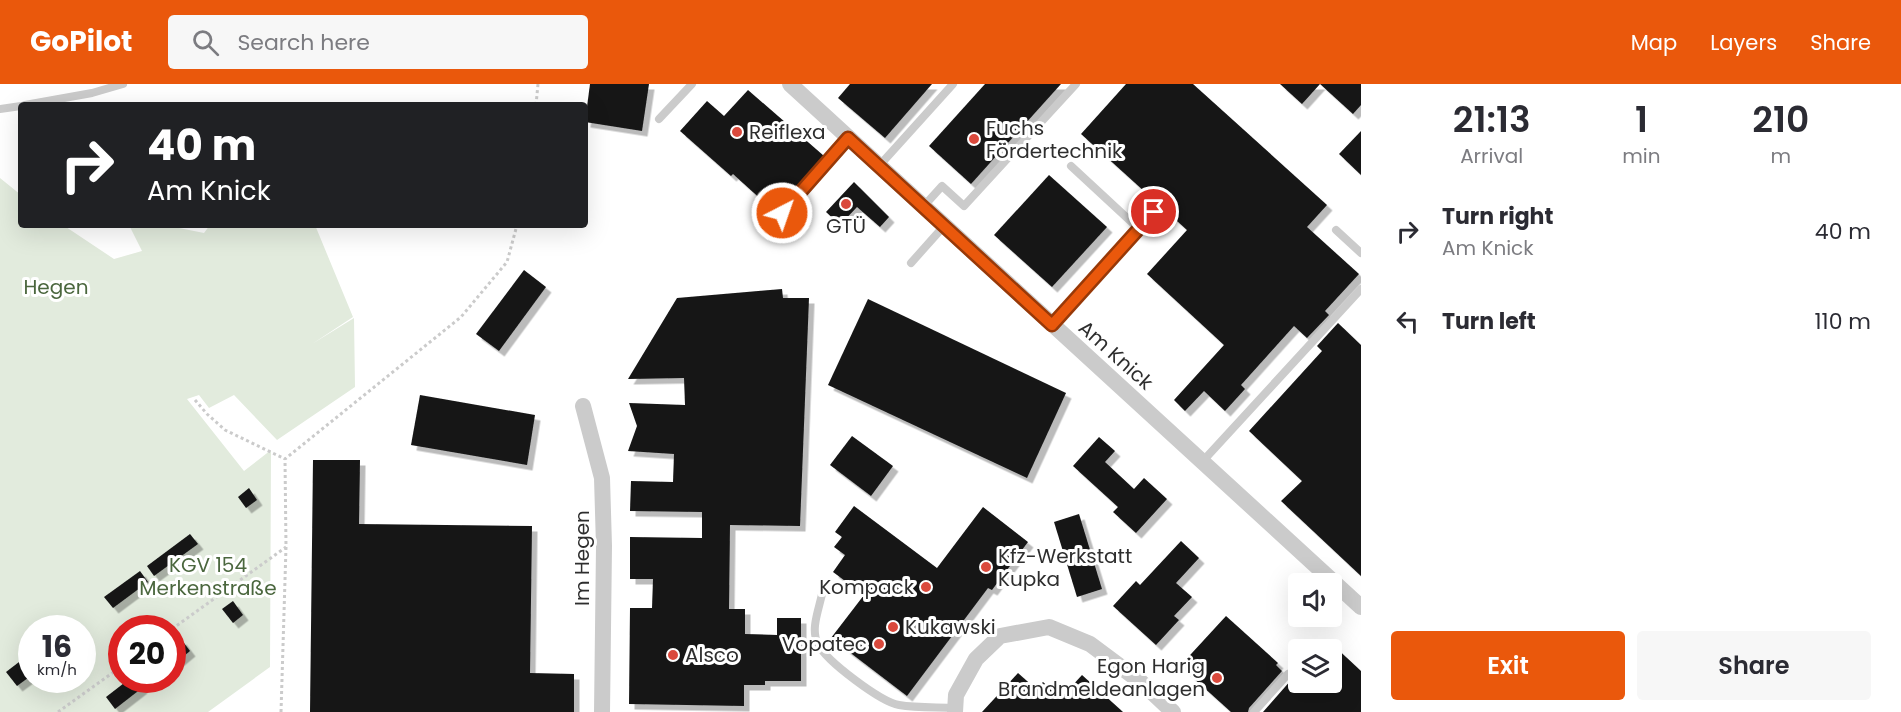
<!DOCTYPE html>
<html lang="en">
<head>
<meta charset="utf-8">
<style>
  :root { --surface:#fff; --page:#f7f7f7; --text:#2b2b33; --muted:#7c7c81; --accent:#ea580c }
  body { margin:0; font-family:Poppins,sans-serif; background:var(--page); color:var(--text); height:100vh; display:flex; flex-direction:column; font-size:22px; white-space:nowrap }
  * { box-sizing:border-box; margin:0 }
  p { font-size:20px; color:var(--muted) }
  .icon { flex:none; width:33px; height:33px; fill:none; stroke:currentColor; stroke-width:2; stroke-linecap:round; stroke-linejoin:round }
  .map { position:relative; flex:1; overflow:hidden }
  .panel { display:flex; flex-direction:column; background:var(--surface); width:540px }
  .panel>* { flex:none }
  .guide { position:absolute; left:18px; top:18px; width:570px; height:126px; border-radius:6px; box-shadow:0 6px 24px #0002; background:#202124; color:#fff; overflow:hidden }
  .fabs { position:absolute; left:1288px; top:489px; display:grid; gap:12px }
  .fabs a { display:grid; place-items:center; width:54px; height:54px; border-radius:6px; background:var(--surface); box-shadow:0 6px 24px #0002; font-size:30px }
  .speed { position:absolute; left:18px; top:531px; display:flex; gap:12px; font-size:30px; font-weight:700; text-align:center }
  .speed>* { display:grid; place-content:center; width:78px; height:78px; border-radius:50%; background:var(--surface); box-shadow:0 6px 24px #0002; line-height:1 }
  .speed small { font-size:15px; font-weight:400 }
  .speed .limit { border:9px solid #d22; background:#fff; color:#111 }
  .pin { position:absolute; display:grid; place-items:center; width:51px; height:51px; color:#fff; margin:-26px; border:3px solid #fff; border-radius:50%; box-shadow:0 2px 6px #0007 }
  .me { position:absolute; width:66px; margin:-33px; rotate:41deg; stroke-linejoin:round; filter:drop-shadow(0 0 4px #0008) }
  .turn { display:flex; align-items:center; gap:21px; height:126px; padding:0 30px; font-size:27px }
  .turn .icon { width:78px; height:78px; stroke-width:2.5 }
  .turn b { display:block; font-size:42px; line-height:51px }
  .eta { display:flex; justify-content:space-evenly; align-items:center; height:102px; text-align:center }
  .eta b { font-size:36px; font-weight:600; line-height:42px }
  .primary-button { display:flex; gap:12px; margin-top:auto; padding:12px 30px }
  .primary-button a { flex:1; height:69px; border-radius:6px; background:var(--accent); color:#fff; font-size:24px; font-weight:600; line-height:69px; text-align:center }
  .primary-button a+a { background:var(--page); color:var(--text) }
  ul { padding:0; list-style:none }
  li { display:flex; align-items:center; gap:18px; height:90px; padding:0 30px }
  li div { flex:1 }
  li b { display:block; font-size:22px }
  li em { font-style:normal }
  header { display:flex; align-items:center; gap:36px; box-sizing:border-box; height:84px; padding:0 30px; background:var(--accent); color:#fff }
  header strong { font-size:28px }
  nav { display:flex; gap:33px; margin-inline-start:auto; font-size:21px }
  .search { width:420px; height:54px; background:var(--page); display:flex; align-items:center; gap:15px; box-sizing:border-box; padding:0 21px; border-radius:6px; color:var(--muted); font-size:22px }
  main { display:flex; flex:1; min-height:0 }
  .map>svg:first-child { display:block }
  .green { fill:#e2ebdd; fill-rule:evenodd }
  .building { fill:#151515; filter:url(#shadow) }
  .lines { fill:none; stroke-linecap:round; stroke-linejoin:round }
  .path { stroke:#cbcbcb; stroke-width:3; stroke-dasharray:3 3; stroke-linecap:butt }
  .service { stroke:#cbcbcb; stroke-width:8 }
  .minor { stroke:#cbcbcb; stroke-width:16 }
  .route-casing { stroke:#983908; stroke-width:15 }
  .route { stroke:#ea580c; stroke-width:10 }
  .poi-dot { fill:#da493c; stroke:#fff; stroke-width:2 }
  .labels { text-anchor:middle; stroke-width:6; stroke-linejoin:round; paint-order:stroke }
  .poi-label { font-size:20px; fill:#2e2e2e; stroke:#fff; text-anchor:start }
  .park-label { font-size:20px; fill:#4b673e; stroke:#fff }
  .street-label { font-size:20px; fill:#2e2e2e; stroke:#fff }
</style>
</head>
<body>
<header>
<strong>GoPilot</strong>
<div class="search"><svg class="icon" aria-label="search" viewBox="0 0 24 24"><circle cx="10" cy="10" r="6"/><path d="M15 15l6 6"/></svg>Search here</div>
<nav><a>Map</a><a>Layers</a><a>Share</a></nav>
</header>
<main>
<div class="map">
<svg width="1361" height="628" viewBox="0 0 1361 628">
  <defs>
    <filter id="shadow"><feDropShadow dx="5.5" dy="5.5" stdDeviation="0" flood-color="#0004"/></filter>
  </defs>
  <rect width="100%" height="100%" fill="#fff"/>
  <path class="green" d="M0,94l21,17v30h42l51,34 28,-8 -13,-26h35l40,8 6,-8h105l38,92 -41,27 42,-26 1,69 -78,53 -43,-45 -25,13 -10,-13 -12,4 57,72 27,-21 -1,217 -62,45h-208zM32,544h50v52h-50zM122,544h50v52h-50z"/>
  <g class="building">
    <path d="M590,0h59l-7,47 -57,-9z"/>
    <path d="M850,0h82l-47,54 -47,-40z"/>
    <path d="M985,0h76l-90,100 -42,-38z"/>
    <path d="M1126,0h67l134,121 -20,22 52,47 -34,37 4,4 -22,23 -13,-12 -53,59 4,4 -20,22 -21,-20 -19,20 -11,-11 50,-55 -77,-71 40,-44 -106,-96z"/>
    <path d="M1280,0h81v21l-8,9 -33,-30 -18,20z"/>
    <path d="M748,6l76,66 -49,56 -42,-38 -2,2 -51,-45 27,-30 17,15z"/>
    <path d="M1361,47v44l-22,-21z"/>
    <path d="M1049,91l58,52 -55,60 -58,-52z"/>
    <path d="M854,98l35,35 -9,10 -23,-20 -17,18 -14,-13z"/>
    <path d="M524,186l22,17 -47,64 -23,-17z"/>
    <path d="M782,205l1,9h26l-9,228 -70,-1 -1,84h16v25l32,1v-17h24v63h-36v4h-21v21l-115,-2 1,-96h22l1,-29h-23v-42l72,1v-26l-72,-1 1,-30 42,1 1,-28 -46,-3 9,-25 -8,-23 56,2 -1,-27 -56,1 49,-81z"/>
    <path d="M868,215l198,94 -39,85 -199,-93z"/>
    <path d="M1338,239l23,22v231l-80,-75 21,-20 -53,-50 73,-80 -5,-5z"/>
    <path d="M420,311l115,20 -8,50 -116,-20z"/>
    <path d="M852,352l41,30 -22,30 -41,-31z"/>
    <path d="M1099,353l16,14 -10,11 29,27 10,-11 23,21 -31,34 -23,-21 5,-5 -45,-41z"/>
    <path d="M313,376h47l-1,64 173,2 -2,147 44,1v38h-264z"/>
    <path d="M249,404l8,12 -11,8 -8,-11z"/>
    <path d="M854,422l83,62 46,-61 45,35 -36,48 -4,-2 -81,108 -76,-58 33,-43 -31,-23 12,-17 -11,-8 8,-10 -7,-5z"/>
    <path d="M1079,430l23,75 -25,8 -23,-75z"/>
    <path d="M190,450l8,10 -44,32 -7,-10z"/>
    <path d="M1181,457l18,17 -23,25 16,14 -18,19 5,4 -23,25 -43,-39 23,-25 4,4z"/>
    <path d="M140,487l8,11 -35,26 -9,-11z"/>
    <path d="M233,517l10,14 -10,8 -11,-14z"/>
    <path d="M1226,532l52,47 -2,2 6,6 -33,37 -1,4h-17l-51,-46z"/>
    <path d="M181,555l9,12 -18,15v-19z"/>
    <path d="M1332,560l29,27v41h-98l29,-33 3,3h37z"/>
    <path d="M32,568v23l-15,11 -11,-14z"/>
    <path d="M1018,589l18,16 7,-7 18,16 21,-23 41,37h-141z"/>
    <path d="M128,596h7l7,8 -27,21 -9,-12z"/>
  </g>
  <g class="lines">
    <g class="path">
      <path d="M536,21l2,-21"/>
      <path d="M195,316l12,14 18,16 60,29"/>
      <path d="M172,545l114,-82"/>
      <path d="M58,628l64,-46"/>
      <path d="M281,628l5,-165 -1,-88 176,-142 46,-55 10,-37"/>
    </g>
    <g class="service">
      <path d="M25,21l67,-12 31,-9"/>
      <path d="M0,25l21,-3"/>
      <path d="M659,35l33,-35"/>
      <path d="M879,82l74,-82"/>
      <path d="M923,123l19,-21 22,20 112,-122"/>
      <path d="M782,129l66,-75"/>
      <path d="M1139,145l14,-17"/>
      <path d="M1336,146l25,23"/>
      <path d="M911,179l33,-37"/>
      <path d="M1052,241l87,-96 -68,-63"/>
      <path d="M1202,378l159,-173"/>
      <path d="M822,510c-3,15 -12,36 -4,50 8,17 63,58 81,61 18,3 38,2 56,3"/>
      <path d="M1254,628l34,-38 11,-5"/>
    </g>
    <g class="minor">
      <path d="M790,0l571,523"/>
      <path d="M583,322l19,72 2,68 -2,166"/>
      <path d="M955,628l1,-17 20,-36 24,-23 49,-9 41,17 51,38 32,30"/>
    </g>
  </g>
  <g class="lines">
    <defs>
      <path id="route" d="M782,129l66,-75 204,187 102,-113"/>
    </defs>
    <use href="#route" class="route-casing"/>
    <use href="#route" class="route"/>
  </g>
  <g class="poi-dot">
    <circle cx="737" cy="48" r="6"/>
    <circle cx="974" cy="55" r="6"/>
    <circle cx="846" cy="120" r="6"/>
    <circle cx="986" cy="483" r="6"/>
    <circle cx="926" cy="503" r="6"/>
    <circle cx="893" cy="543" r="6"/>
    <circle cx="879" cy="560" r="6"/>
    <circle cx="673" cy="571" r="6"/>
    <circle cx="1217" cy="594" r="6"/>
  </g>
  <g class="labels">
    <g class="poi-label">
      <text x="986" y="51">Fuchs<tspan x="986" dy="23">Fördertechnik</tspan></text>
      <text x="749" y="55">Reiflexa</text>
      <text x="846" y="149" text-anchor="middle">GTÜ</text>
      <text x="998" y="479">Kfz-Werkstatt<tspan x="998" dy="23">Kupka</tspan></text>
      <text x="914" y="510" text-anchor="end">Kompack</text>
      <text x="905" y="550">Kukawski</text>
      <text x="867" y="567" text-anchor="end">Vopatec</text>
      <text x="685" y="578">Alsco</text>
      <text x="1205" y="589" text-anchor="end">Egon Harig<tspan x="1205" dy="23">Brandmeldeanlagen</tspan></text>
    </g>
    <g class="park-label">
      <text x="56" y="210">Hegen</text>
      <text x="208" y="488">KGV 154<tspan x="208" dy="23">Merkenstraße</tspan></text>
    </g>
    <g class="street-label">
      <text transform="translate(1116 271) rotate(42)" y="7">Am Knick</text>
      <text transform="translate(582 474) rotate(-90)" y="7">Im Hegen</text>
    </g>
  </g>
</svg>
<div class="fabs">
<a><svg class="icon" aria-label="sound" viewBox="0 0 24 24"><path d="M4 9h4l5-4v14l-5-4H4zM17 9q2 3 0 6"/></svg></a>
<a><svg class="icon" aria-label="layers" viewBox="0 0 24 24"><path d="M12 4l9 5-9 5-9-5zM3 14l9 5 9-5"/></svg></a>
</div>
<div class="speed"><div>16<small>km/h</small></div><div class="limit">20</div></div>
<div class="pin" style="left:1154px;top:128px;background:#d93025"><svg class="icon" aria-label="arrive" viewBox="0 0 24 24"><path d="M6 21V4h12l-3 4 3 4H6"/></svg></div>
<svg class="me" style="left:782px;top:129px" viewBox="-20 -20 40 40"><circle r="17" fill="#ea580c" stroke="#fff" stroke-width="3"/><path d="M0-11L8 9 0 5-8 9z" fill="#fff"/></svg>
<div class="guide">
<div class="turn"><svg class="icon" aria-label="right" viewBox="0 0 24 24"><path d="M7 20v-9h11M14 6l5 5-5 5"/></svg><div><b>40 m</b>Am Knick</div></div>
</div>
</div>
<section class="panel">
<div class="eta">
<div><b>21:13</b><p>Arrival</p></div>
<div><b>1</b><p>min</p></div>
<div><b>210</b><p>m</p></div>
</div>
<ul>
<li><svg class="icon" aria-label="right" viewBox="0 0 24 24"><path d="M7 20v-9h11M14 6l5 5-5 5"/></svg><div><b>Turn right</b><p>Am Knick</p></div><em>40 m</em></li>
<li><svg class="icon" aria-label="left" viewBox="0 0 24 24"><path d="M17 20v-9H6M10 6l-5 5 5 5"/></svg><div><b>Turn left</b></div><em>110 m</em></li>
</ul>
<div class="primary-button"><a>Exit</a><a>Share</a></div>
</section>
</main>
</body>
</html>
